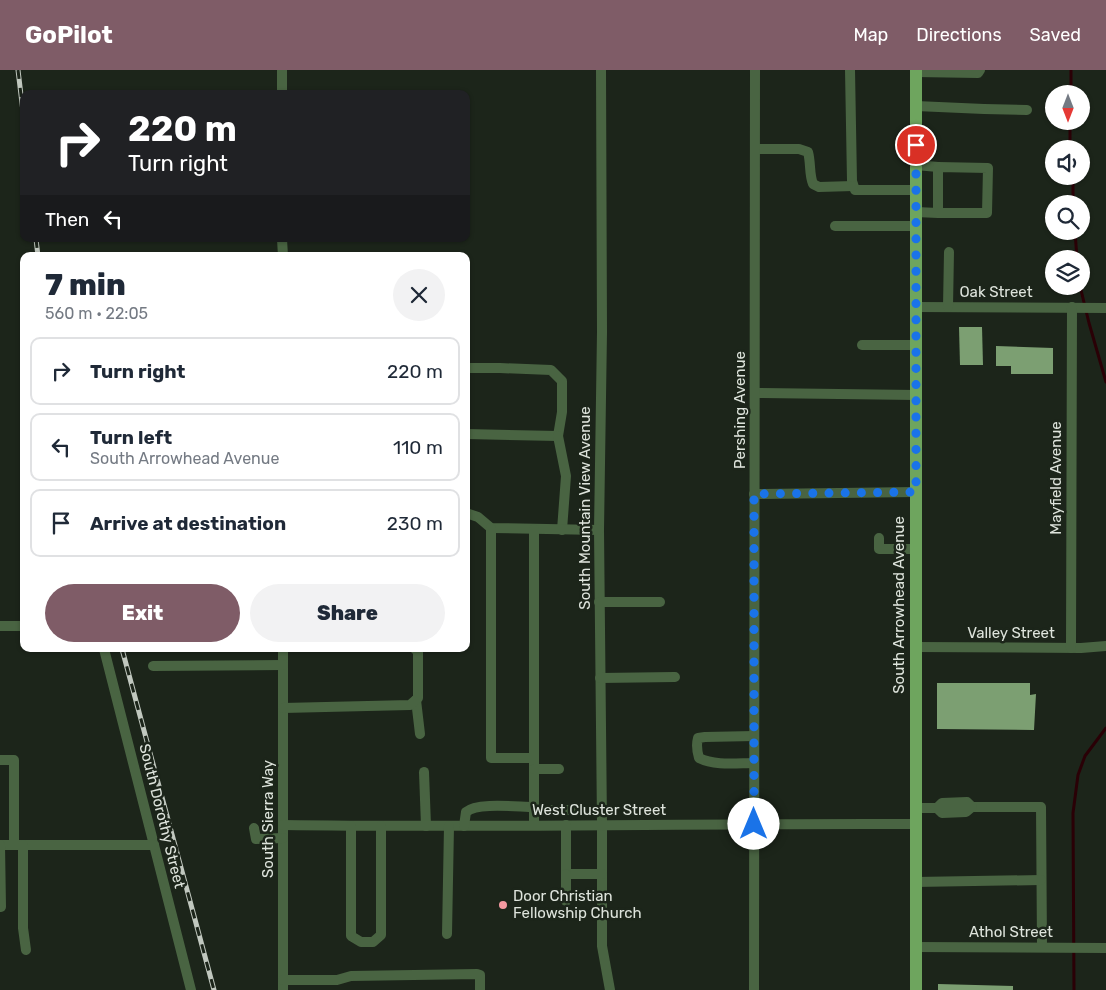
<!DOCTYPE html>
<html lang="en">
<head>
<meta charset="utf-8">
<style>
  :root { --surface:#fff; --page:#f2f2f3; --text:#1f2937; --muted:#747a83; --line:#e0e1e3; --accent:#7f5c67 }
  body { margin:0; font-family:Rubik,sans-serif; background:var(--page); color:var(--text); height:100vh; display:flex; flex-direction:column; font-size:19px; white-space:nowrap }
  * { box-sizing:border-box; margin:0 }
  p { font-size:16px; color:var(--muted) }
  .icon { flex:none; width:28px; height:28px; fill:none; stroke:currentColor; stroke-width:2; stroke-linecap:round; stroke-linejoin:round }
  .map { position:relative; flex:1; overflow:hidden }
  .details { position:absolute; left:20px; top:182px; width:450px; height:400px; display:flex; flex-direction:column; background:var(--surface); border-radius:10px; box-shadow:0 1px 4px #0004 }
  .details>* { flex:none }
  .banner { position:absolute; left:20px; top:20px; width:450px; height:152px; border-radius:10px; box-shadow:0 1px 4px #0004; background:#202124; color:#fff; overflow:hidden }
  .needle { width:32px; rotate:180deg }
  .tools { position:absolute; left:1045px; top:15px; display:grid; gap:10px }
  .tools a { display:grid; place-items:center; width:45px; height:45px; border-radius:50%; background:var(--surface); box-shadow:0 1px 4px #0004; font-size:25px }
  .pin { position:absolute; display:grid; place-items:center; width:42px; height:42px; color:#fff; margin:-21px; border:2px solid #fff; border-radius:50%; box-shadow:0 1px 5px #0007 }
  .me { position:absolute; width:55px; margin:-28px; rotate:0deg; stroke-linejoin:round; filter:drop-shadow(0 0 4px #0008) }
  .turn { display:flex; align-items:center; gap:18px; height:105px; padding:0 25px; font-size:22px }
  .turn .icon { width:65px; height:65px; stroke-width:2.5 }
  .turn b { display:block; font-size:35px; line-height:42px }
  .then { display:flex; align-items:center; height:48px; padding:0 25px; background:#0003; gap:10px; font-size:19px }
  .round { display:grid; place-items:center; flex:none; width:52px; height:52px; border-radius:26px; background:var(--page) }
  .headline { display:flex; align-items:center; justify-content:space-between; height:85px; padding:0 25px }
  h1 { font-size:30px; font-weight:800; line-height:38px }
  .primary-button { display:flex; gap:10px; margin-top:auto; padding:10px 25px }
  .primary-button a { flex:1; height:58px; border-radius:30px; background:var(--accent); color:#fff; font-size:20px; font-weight:800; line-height:58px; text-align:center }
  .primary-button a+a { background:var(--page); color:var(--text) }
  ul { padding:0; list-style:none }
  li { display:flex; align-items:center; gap:15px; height:68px; margin:0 10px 8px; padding:0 15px; border:2px solid var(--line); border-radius:10px }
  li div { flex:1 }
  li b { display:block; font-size:19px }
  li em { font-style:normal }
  header { display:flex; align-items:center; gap:30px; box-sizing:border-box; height:70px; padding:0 25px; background:var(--accent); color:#fff }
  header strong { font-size:24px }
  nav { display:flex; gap:28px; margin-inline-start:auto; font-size:18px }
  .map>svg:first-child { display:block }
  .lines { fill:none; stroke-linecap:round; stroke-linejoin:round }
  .stream { stroke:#2a0006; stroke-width:3 }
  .building { fill:#7c9f72 }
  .minor { stroke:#496442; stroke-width:10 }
  .major { stroke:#6ea55e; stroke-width:12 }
  .rail-casing { stroke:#c1c8bf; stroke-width:5 }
  .rail { stroke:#1c251a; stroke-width:3; stroke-dasharray:9; stroke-linecap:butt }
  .route { stroke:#1a73e8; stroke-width:9; stroke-dasharray:0 16.2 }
  .poi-dot { fill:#f49aa1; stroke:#1c251a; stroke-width:2 }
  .labels { text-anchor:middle; stroke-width:5; stroke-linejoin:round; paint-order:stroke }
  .street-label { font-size:15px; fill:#dee4dc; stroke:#1c251a }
  .poi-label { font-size:15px; fill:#dee4dc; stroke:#1c251a; text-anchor:start }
</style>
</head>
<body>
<header>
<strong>GoPilot</strong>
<nav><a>Map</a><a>Directions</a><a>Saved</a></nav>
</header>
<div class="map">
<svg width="1106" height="920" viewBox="0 0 1106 920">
  <rect width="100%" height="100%" fill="#1c251a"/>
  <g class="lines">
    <g class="stream">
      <path d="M1071,24v-24"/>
      <path d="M1070,51v28"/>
      <path d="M1073,106v28"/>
      <path d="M1075,161l2,28"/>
      <path d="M1080,216l9,37 17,59"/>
      <path d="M1074,920l-1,-177 5,-38 7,-19 21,-28"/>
    </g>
  </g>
  <g class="building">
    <path d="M959,257h23l1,38h-23z"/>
    <path d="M996,276l57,2v26h-42v-8h-15z"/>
    <path d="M937,613h93v12l6,-1 -2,36 -97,-1z"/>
    <path d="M938,914l75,2v4h-75z"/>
  </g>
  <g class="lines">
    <g class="minor">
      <path d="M282,0v24"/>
      <path d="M601,0l1,262 -3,198 3,295v121l8,44"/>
      <path d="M850,0l2,111 3,9h61"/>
      <path d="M916,2l62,1 2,-3"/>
      <path d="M916,36l68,3 43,1"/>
      <path d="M755,79h44l9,3c3,11 1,22 5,32l6,3 34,-1"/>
      <path d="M916,95l22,2"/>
      <path d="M916,142l22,1h49l1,-45 -50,-1v46"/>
      <path d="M835,156h81"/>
      <path d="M282,169l1,17"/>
      <path d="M916,237l190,1"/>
      <path d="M948,237l1,-55"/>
      <path d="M862,275h54"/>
      <path d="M466,298h34l51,2 11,11v31l-4,24 -92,-2"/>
      <path d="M755,323l161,2"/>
      <path d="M558,366l8,40 -4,54"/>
      <path d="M754,424l162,-2"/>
      <path d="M466,443l12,4 13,11 108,2"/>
      <path d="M491,458v230h43"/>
      <path d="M534,459v296"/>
      <path d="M879,468v11h37"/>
      <path d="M599,532h61"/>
      <path d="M0,556h24"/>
      <path d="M916,577l165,1 25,-2"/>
      <path d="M1071,578l1,-341"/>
      <path d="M104,579l87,341"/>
      <path d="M283,579v341"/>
      <path d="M153,596l130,-1"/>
      <path d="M600,608l75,-1"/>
      <path d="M416,630l4,34"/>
      <path d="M283,638l127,-3 8,-7v-47l-3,-2"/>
      <path d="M754,666l-49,1 -7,1c-2,7 -1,13 1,20 16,8 38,5 55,5"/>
      <path d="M0,690h14v85"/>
      <path d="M534,699h25"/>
      <path d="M424,702l2,54"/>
      <path d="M972,737h69l1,140"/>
      <path d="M915,738h22l5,-5 25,-1 5,5 -6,5 -24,1 -5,-5"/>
      <path d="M534,740h45"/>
      <path d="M283,755c211,3 422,-2 632,-1"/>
      <path d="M566,755v49h36"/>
      <path d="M351,756v110l10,6h12l8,-7v-109"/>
      <path d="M464,756l2,-14c11,-10 52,-5 68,-5"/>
      <path d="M254,758l2,11 27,-1"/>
      <path d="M0,775h154"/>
      <path d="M0,775l1,62"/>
      <path d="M23,775v83l3,22"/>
      <path d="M566,804v27"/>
      <path d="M915,812l126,-2"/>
      <path d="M447,864l2,-108"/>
      <path d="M915,877l191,1"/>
      <path d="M283,910h54l14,-4 126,-2 3,1v15"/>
      <path d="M754,920l1,-920"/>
    </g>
    <path class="major" d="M916,920v-920"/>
    <defs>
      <g id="rail">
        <path d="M18,0l6,50"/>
        <path d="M36,169l2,17"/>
        <path d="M122,579l92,341"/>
      </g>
    </defs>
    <use href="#rail" class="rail-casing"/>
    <use href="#rail" class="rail"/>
  </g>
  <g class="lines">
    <path class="route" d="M754,754v-330l162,-2v-347"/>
  </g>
  <circle class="poi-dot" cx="503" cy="835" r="5"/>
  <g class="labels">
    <g class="street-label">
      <text x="996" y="227">Oak Street</text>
      <text transform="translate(740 340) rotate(-90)" y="5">Pershing Avenue</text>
      <text transform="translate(1056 408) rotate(-90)" y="5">Mayfield Avenue</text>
      <text transform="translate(585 438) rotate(-90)" y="5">South Mountain View Avenue</text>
      <text transform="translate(899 535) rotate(-90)" y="5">South Arrowhead Avenue</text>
      <text x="1011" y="568">Valley Street</text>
      <text x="599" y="745">West Cluster Street</text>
      <text transform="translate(162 746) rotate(76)" y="5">South Dorothy Street</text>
      <text transform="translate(268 749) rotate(-90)" y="5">South Sierra Way</text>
      <text x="1011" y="867">Athol Street</text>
    </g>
    <g class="poi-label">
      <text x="513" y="831">Door Christian<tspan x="513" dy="17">Fellowship Church</tspan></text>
    </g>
  </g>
</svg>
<div class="tools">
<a><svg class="needle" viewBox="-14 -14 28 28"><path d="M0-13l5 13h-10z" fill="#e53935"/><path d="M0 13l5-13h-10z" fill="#747a83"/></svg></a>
<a><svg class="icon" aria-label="sound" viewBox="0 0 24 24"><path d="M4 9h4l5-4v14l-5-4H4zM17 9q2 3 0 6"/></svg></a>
<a><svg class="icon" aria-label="search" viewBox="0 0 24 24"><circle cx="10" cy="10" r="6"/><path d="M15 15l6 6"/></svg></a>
<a><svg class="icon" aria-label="layers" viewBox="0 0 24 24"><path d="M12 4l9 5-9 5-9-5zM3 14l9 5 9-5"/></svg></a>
</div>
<div class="pin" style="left:916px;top:75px;background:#d93025"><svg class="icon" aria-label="arrive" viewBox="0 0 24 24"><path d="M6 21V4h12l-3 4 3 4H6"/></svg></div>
<svg class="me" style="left:754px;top:754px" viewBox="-20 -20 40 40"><circle r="19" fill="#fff"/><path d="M0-13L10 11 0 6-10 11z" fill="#1a73e8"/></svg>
<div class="banner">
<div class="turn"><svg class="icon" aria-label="right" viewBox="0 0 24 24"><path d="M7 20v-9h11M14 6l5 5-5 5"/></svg><div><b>220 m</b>Turn right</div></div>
<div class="then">Then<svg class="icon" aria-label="left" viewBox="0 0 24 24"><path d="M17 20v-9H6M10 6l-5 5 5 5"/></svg></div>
</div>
<section class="details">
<div class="headline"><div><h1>7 min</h1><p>560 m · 22:05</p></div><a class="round"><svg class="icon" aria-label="close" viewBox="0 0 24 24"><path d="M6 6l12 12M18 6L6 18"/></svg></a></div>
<ul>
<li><svg class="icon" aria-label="right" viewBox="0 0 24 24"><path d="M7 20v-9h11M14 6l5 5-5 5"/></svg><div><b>Turn right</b></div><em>220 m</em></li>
<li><svg class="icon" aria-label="left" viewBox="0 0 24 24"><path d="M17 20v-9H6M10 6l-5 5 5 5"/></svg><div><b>Turn left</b><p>South Arrowhead Avenue</p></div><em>110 m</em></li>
<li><svg class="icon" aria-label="arrive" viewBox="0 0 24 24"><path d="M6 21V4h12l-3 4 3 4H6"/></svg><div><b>Arrive at destination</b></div><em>230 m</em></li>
</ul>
<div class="primary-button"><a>Exit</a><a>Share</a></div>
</section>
</div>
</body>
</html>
